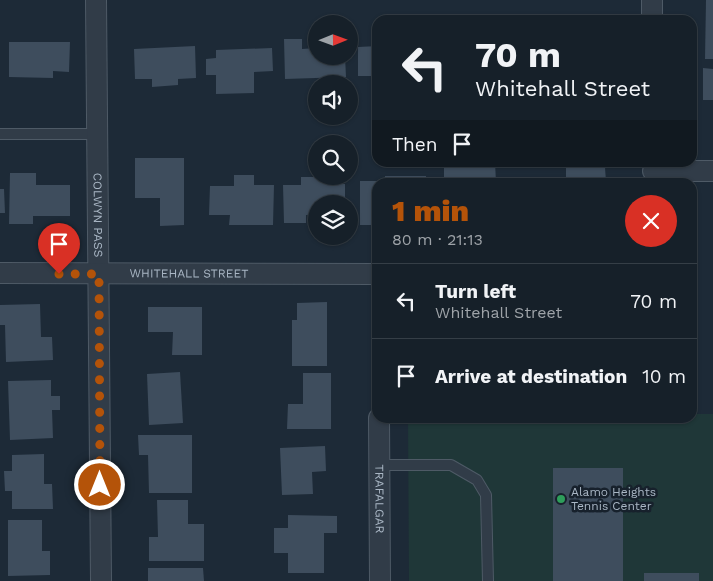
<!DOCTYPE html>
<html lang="en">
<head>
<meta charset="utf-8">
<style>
  :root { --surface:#162029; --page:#232d35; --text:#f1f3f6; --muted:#9ea3a8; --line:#353e46; --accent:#b45309 }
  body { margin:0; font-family:"Work Sans",sans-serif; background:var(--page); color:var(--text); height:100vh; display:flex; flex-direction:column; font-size:19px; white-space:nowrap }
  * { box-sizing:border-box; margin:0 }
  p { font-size:16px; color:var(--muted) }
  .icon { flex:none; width:28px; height:28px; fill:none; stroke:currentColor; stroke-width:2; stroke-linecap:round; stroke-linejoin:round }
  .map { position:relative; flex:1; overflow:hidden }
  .panel { position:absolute; left:372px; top:178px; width:325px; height:245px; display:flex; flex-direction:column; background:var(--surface); border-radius:15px; box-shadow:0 1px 4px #0004,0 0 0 1px var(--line) }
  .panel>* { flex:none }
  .guide { position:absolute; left:372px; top:15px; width:325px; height:152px; border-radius:15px; box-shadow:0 1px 4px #0004,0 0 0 1px var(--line); background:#162029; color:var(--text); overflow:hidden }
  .needle { width:32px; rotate:89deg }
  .controls { position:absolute; left:308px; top:15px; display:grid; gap:10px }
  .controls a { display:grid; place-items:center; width:50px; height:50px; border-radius:50%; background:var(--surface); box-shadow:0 1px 4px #0004,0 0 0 1px var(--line); font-size:25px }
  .pin { position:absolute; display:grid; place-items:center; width:42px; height:42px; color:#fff; margin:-51px -21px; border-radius:50% 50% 50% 0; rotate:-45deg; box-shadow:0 0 5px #0007 }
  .pin .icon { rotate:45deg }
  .me { position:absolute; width:55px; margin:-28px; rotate:0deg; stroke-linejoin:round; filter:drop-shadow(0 0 4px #0008) }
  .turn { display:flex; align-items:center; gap:18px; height:105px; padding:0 20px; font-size:22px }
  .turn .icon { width:65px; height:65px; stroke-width:2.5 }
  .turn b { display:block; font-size:35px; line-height:42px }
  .then { display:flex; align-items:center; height:48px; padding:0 20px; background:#0003; gap:10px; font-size:19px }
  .round { display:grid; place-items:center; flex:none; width:52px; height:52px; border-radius:26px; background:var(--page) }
  .overview { display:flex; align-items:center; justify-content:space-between; height:85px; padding:0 20px }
  h1 { font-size:30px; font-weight:800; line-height:38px; color:var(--accent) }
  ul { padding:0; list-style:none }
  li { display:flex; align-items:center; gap:15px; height:75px; padding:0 20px; border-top:1px solid var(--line) }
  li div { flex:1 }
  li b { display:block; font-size:19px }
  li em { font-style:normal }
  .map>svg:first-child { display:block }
  .green { fill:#1f3738 }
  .building { fill:#3e4d5d }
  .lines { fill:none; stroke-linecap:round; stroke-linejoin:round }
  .service-casing { stroke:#4e5a66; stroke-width:12 }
  .minor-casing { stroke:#4e5a66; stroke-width:22 }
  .service { stroke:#313c48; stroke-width:10 }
  .minor { stroke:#313c48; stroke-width:20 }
  .route { stroke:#b45309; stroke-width:9; stroke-dasharray:0 16.2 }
  .leisure-dot { fill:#2e9e5b; stroke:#17212c; stroke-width:2 }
  .labels { text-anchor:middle; stroke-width:5; stroke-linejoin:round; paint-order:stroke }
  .street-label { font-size:12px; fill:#aab7c5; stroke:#17212c }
  .poi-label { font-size:12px; fill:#aab7c5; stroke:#17212c; text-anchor:start }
</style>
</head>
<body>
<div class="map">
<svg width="713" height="581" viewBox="0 0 713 581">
  <rect width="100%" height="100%" fill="#1d2a37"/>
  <path class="green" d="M693,414h20v167h-304l-1,-163h284z"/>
  <g class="building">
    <path d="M706,0h7v59h-8z"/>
    <path d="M284,39h18v10l14,-1v8h29l1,21 -61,2z"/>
    <path d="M9,42h61l-1,30 -16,-1v7l-44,-1z"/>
    <path d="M195,46l1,32 -18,1v6l-26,2v-8h-17l-1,-30z"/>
    <path d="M378,46v30h-20v-29z"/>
    <path d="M272,48l1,23 -19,1v21l-38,1v-19h-10v-16l10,-1v-8z"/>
    <path d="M703,68l10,1v31h-10z"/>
    <path d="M135,158h49v67l-24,1v-28h-25z"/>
    <path d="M458,162h37l1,20h-52v-17h14z"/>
    <path d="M605,167l1,15h-40v-14z"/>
    <path d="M10,173h26v12h34v31h-37v8h-24z"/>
    <path d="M234,175h20v10h20l-1,40h-44l1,-10h-21l1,-29h24z"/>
    <rect x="385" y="176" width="41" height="6"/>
    <path d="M301,177h28v7h16v20h-29v11h-10v8h-22l-1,-38h18z"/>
    <rect x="360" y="181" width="18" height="44"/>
    <path d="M0,189h4l1,24h-5z"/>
    <path d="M327,302v64h-35v-46h5v-17z"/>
    <path d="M40,304l1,33h11l1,23 -47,2 -1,-37h-5v-20z"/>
    <path d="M148,307h54v48h-30l1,-23h-25z"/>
    <path d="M692,360l6,13 -6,2z"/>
    <path d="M180,372l3,51 -34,2 -2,-51z"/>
    <path d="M303,373h28v56h-44l1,-25h15z"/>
    <path d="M51,380v16h9v14h-8l1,28 -43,2 -2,-59z"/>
    <path d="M138,435h54v58h-43l-1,-38h-9z"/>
    <path d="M325,446l1,25 -14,1 1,22 -31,1 -2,-47z"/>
    <path d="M44,454v30h8l1,25h-41v-18h-7l-1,-20h8v-16z"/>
    <rect x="553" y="468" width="70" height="113"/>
    <path d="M157,500h31v24h16v37h-55v-24h9z"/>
    <path d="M288,515l49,1v17h-13v40h-36v-20h-14v-25h14z"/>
    <path d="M8,520h34v31h8v24l-42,1z"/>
    <path d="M148,568h55l1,13h-56z"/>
    <rect x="644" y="573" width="55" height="8"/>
  </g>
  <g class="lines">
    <defs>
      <g id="service">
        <path d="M0,134h97"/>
        <path d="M379,465h72l26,15 9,15 2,86"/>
      </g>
      <g id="minor">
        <path id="s1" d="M96,0l5,581"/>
        <path d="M652,0v20"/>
        <path d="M653,171h60"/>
        <path id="s2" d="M0,273l378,1"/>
        <path id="s3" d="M379,418l1,163"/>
      </g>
    </defs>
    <use href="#service" class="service-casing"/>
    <use href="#minor" class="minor-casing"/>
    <use href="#service" class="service"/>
    <use href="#minor" class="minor"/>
  </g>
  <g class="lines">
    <path class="route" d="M59,274h40l1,211"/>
  </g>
  <circle class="leisure-dot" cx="561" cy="499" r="5"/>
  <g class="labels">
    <g class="street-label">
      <text dy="4" stroke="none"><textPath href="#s1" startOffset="215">COLWYN PASS</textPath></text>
      <text dy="4" stroke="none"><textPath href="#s2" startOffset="189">WHITEHALL STREET</textPath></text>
      <text dy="4" stroke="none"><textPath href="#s3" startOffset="81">TRAFALGAR</textPath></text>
    </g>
    <g class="poi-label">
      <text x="571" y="496">Alamo Heights<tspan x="571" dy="14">Tennis Center</tspan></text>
    </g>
  </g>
</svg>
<div class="controls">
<a><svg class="needle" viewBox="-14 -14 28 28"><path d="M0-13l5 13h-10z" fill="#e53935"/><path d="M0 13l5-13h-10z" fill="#9ea3a8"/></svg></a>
<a><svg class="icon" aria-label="sound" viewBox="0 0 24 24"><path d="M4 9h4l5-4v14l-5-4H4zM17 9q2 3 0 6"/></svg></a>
<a><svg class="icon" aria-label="search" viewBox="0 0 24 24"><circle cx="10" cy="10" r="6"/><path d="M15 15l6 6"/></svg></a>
<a><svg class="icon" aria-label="layers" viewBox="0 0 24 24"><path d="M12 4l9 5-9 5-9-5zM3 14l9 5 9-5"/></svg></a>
</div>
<div class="pin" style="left:59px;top:274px;background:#d93025"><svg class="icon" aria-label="arrive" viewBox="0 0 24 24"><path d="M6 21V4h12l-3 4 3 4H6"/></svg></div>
<svg class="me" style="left:100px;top:485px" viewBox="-20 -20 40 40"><circle r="17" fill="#b45309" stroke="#fff" stroke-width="3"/><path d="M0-11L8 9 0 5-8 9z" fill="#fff"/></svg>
<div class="guide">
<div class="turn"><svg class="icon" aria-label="left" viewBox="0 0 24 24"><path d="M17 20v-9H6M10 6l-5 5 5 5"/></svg><div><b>70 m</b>Whitehall Street</div></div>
<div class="then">Then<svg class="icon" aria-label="arrive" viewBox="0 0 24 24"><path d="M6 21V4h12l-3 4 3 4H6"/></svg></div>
</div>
<section class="panel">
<div class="overview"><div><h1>1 min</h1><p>80 m · 21:13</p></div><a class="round" style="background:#d93025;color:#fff"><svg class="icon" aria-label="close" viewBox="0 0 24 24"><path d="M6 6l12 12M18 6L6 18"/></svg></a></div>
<ul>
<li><svg class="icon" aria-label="left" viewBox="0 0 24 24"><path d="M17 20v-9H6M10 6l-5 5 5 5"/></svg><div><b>Turn left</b><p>Whitehall Street</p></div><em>70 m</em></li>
<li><svg class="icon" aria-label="arrive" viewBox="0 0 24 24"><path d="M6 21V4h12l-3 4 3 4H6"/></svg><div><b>Arrive at destination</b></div><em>10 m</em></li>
</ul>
</section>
</div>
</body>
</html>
